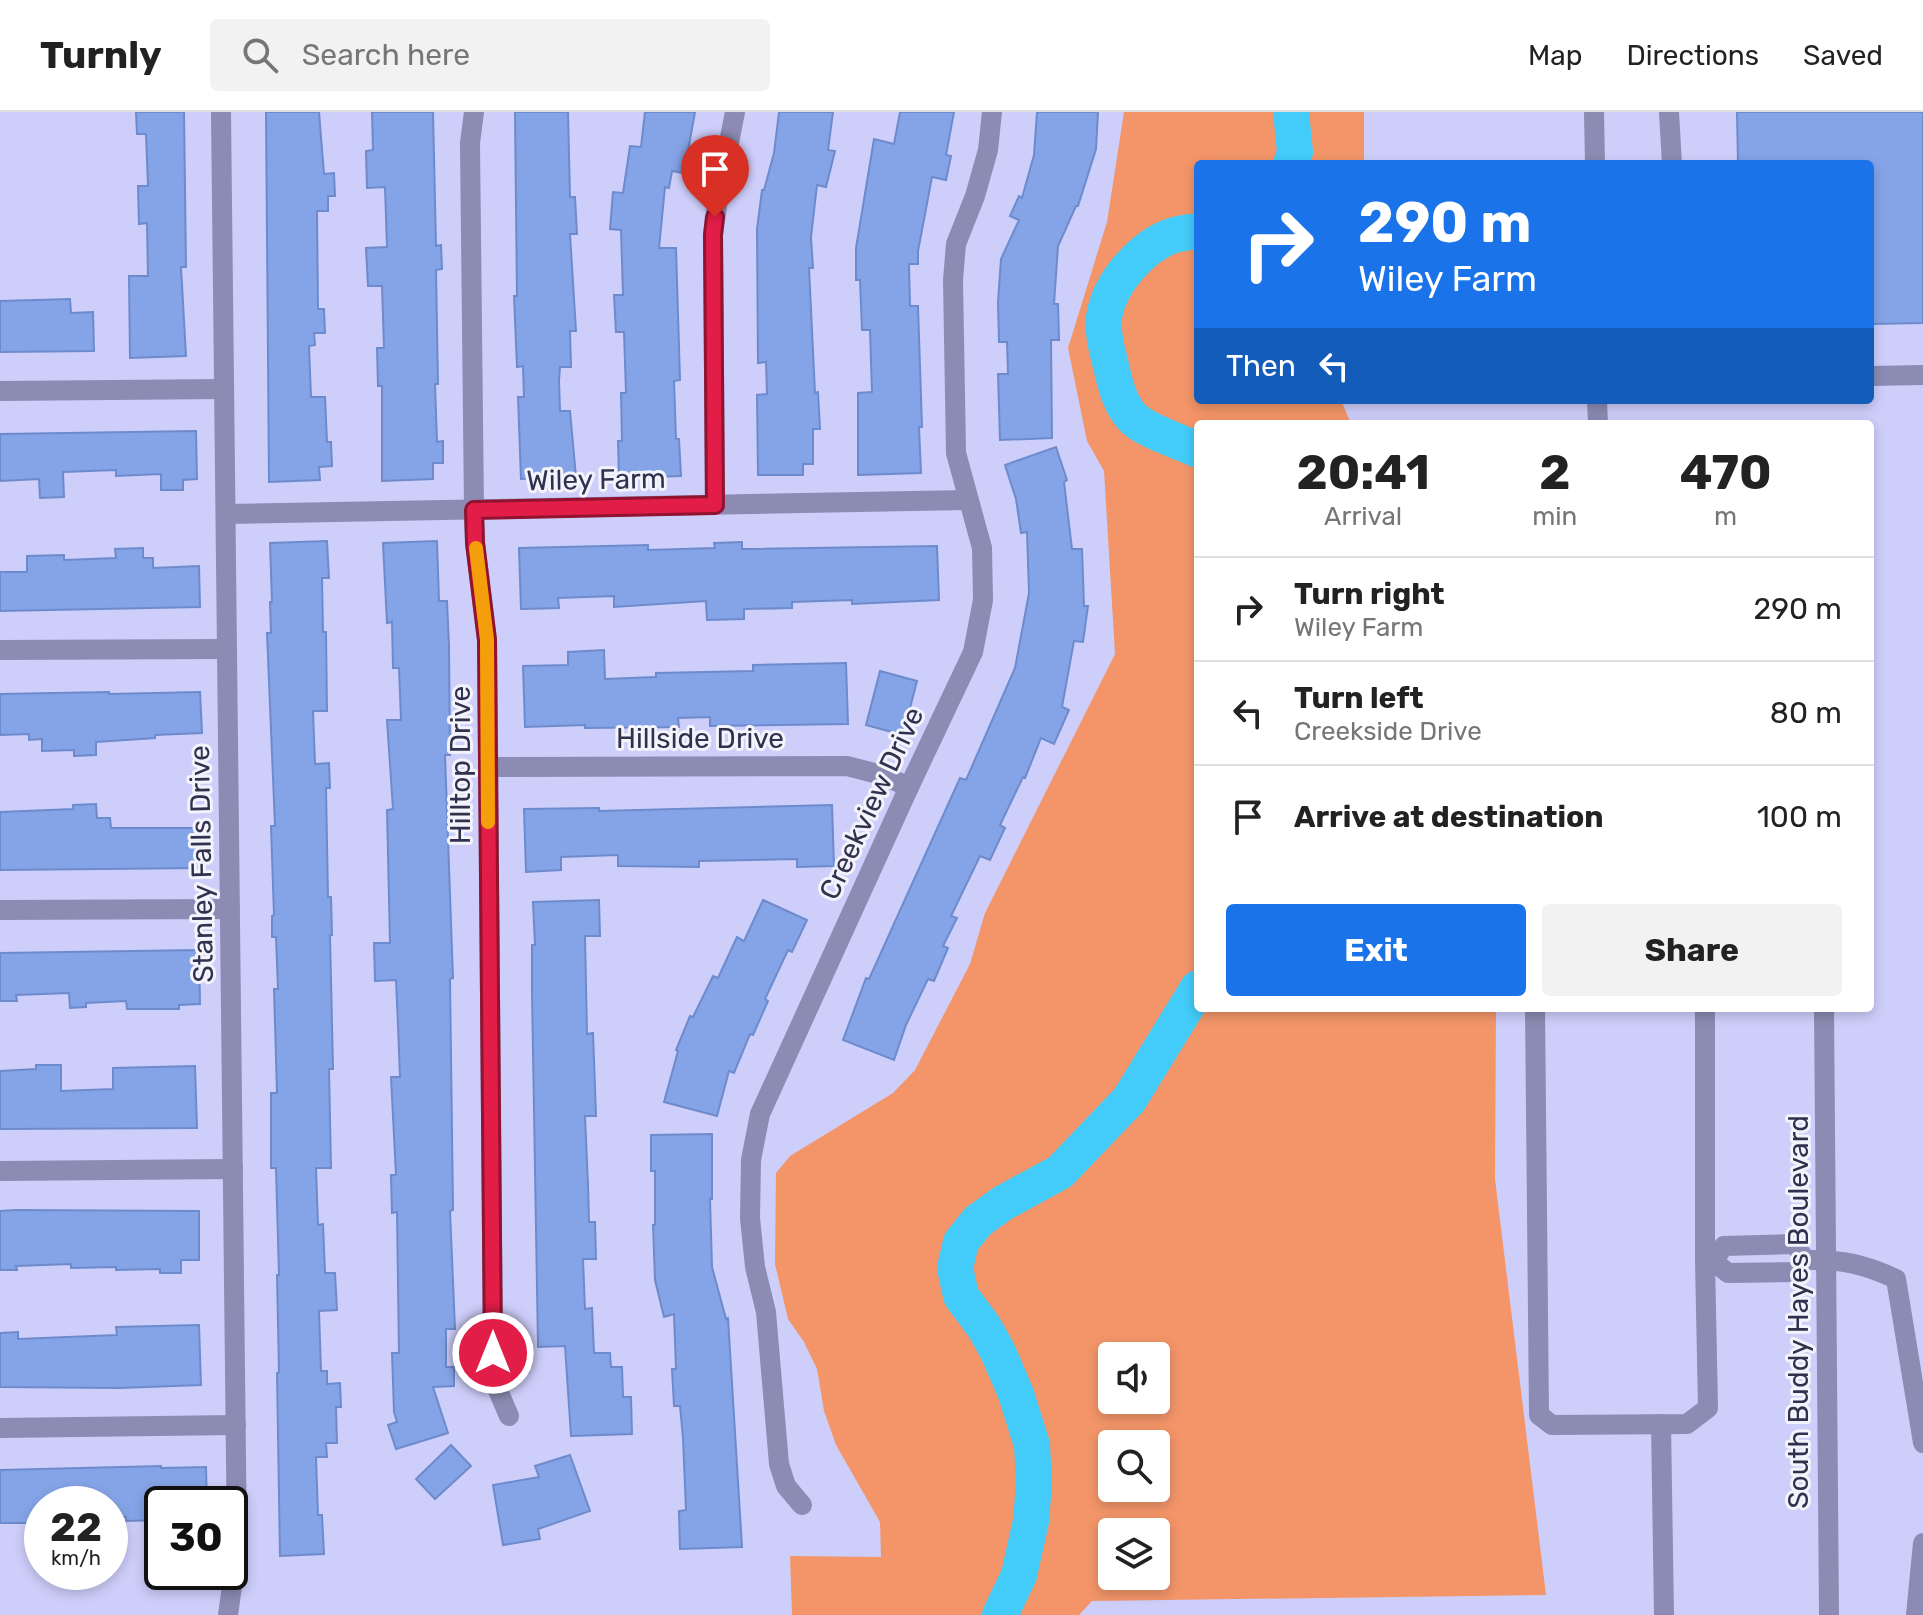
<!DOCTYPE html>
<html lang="en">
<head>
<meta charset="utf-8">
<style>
  :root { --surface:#fff; --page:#f2f2f2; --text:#222; --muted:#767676; --line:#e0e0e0; --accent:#1a73e8 }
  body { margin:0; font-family:Rubik,sans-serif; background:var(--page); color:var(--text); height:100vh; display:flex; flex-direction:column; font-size:30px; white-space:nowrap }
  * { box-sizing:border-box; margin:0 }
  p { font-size:26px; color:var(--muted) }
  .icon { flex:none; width:44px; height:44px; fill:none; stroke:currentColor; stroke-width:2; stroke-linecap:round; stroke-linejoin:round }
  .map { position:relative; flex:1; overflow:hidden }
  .drawer { position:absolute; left:1194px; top:308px; width:680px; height:592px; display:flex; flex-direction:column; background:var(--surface); border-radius:8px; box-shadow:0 4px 12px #0003 }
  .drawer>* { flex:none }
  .top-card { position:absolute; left:1194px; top:48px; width:680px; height:244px; border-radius:8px; box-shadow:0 4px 12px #0003; background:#1a73e8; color:#fff; overflow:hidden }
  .buttons { position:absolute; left:1098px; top:1230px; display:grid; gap:16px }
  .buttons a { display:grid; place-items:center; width:72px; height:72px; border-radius:8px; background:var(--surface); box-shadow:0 4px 12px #0003; font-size:40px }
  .speed { position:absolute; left:24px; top:1374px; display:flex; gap:16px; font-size:40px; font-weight:700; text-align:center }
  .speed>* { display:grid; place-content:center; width:104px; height:104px; border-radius:50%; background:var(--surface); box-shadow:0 4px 12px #0003; line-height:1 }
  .speed small { font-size:20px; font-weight:400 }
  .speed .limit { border:4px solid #111; border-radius:12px; background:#fff; color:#111 }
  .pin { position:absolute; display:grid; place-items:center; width:68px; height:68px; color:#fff; margin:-82px -34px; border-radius:50% 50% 50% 0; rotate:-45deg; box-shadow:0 0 8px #0007 }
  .pin .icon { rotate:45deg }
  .me { position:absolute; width:88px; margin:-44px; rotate:0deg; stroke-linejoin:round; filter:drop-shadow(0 0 6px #0008) }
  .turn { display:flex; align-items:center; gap:28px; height:168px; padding:0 32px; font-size:36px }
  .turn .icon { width:104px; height:104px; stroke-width:2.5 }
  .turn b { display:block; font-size:56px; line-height:68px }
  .then { display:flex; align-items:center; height:76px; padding:0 32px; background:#0003; gap:16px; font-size:30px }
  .eta { display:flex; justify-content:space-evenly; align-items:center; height:136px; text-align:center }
  .eta b { font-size:48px; font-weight:700; line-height:56px }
  .primary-button { display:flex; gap:16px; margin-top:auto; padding:16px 32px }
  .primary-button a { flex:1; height:92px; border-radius:8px; background:var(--accent); color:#fff; font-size:32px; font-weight:700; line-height:92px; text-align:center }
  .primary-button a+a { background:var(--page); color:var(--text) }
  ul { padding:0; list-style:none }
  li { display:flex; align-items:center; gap:24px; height:104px; padding:0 32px; border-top:2px solid var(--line) }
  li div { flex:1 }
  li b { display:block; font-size:30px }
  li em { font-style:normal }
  header { display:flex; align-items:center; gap:48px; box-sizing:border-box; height:112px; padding:0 40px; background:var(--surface); border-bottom:2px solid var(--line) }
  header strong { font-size:38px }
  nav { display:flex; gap:44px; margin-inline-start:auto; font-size:28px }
  .search { width:560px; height:72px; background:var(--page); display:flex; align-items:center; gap:20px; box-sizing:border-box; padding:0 28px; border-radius:8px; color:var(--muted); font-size:30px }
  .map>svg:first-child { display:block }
  .green { fill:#f39569; fill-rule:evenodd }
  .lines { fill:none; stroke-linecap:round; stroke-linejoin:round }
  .river { stroke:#43ccf9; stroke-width:36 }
  .building { fill:#85a4e7; stroke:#6d8bcc; stroke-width:2 }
  .minor { stroke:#8b8bb3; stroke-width:20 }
  .route-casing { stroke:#92132f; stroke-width:20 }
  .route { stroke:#e11d48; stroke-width:14 }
  .slow { stroke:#f59e0b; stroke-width:14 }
  .labels { text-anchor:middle; stroke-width:6; stroke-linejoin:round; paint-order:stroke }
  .street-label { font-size:28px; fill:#31304e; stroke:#f3f3fb }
</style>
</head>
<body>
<header>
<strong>Turnly</strong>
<div class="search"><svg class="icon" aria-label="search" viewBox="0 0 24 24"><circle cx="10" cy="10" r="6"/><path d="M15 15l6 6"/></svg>Search here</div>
<nav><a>Map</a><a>Directions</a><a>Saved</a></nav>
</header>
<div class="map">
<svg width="1923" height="1503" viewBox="0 0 1923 1503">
  <rect width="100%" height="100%" fill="#cecefb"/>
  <path class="green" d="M1124,0h240v52h-166v236h143l10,24h-153v584h298l-1,171 51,416 -454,6 -13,14h-287l-2,-59 91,1 -1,-35 -44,-77 -12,-34 -7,-42 -13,-27 -16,-23 -13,-55 1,-91 14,-17 103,-63 22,-23 55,-106 15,-51 130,-259 -11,-183 -17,-30 -19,-93 39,-126zM1112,1244h44v44h-44zM1112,1332h44v44h-44zM1112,1420h44v44h-44z"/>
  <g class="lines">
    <g class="river">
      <path d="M1291,0l4,40 -4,12"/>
      <path d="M1198,119c-8,1 -17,2 -24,4 -33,11 -65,49 -70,82 -2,16 3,33 7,49 4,17 8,37 21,51 11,13 49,25 66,33"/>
      <path d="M1000,1503l19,-40 12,-54 3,-38 -2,-38 -16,-51 -18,-42 -14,-25 -23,-31 -6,-28 6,-26 17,-21 25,-18 57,-31 69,-72 69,-112"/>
    </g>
  </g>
  <g class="building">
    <path d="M136,0h48l2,155h-5l5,89 -56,2 -1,-82h19l-1,-53 -8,1 -1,-38h10l-2,-52h-9z"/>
    <path d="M266,0h53l5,62 10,-1 1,23h-7v15h-11l1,98h6l1,24h-11l1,12 -6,1 2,51h14l2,45h4l1,24 -13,1 1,13 -51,2z"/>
    <path d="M372,0h61l3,134 5,-1 1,24 -6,1 2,114h-3l2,58 6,-1v22h-10v16l-51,2v-95h-4l-1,-38h7l-2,-62h-14l-2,-38 21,-1 -2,-60 -18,1 -1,-37 7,-1z"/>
    <path d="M515,0h53l2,85h5l2,37h-7l6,97h-6l1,36h-11l-1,14 1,30h10l6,66 -55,2 -3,-82h6l-1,-31 -6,1 -3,-71h3z"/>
    <path d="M645,0h50l-11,61 -12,-2 -3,17 -4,-1 -6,61h17l4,132 -6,1 2,58h3l2,37 -62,2 -1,-37h4l-1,-48h5l-2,-61h-8l-2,-37h9l-2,-65 -11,-1 3,-37 10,1 7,-47 11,1z"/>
    <path d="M779,0h54l-5,38 7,1 -9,36 -9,-2 -6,52 2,31h-4l6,125 3,-1 2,37h-7v35h-10v11h-45l-1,-80 10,-1 -1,-32 -8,1 -1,-134 5,-39h2l10,-37z"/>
    <path d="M900,0h54l-8,43 5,1 -5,24 -14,-3 -14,74v13h-9l1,42h8l4,121h-3l2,46 -63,2v-82l14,-1 -2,-62h-8l-2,-50h-4v-32l18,-109 20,5z"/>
    <path d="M1037,0h61l-2,37 -18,57h-2l-18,40 -4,58h4l1,36h-8l1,98 -52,2 -2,-66h10l-1,-32h-8l-1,-40 3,-43 18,-39 -9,-4 9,-20 3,2 12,-43z"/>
    <path d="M1737,0h186v211l-53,1v-160h-132z"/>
    <path d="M70,187l1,14 22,-1 1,39 -94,1v-51z"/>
    <path d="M196,319l1,48 -14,1v10h-22v-16l-45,2v-6l-53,2 1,25 -24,1 -1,-19 -39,2v-47z"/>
    <path d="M1056,335l11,33 -3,2 8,67h10l2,57h4l-5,36 -9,-1 -12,66 7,3 -15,34 -13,-6 -16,40 -2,-1 -23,48 5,3 -15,32 -10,-4 -29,60 6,2 -14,28 5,2 -14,33 -6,-2 -22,46 -12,35 -51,-20 23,-62 3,1 91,-201 6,2 49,-112 14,-75 -2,-61 -6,1 -5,-34 -11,-34z"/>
    <path d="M327,429l2,37h-7l1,54h3l1,79h-14l2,53 14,-1 1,25h-4l2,109h3l1,38h-2l3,134h-4l2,99h-15l2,57 5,-1 2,49h10l2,37 -18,1 2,60h6v13l13,-1 1,24h-5l1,36h-11l1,14h-11l2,58h4l2,39 -44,2 -3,-183 2,-1 -2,-97h2l-3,-107h-5v-75h6l-3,-104h4l-2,-52h-4v-21l2,-1 -3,-89h4l-8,-193h4l-1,-31h2l-2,-59z"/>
    <path d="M437,429l2,60h8l2,45 1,109h-5l8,223 -3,1 3,231 -3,1 5,118h-9v38h8v19l-21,1 15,46 -52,16 -8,-24 9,-3 -3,-10 -2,-59h7l-2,-141 -5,1 -1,-38h5l-5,-98h9l-2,-52 -2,-45 -21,1 -1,-38h16l-3,-133 6,-1 -6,-89h14l-2,-52h-6l-1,-46 -5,1 -4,-80z"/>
    <path d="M742,430v7l195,-3 2,54 -87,4v-4l-60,2v6l-48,1v10l-37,1 -1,-19 -92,6v-11l-56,2 1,10 -38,1 -2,-61 129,-3v5l67,-2 -1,-5z"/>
    <path d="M143,436v10h10v10l46,-2 1,41 -200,4v-39h27v-16l37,-1v5l52,-2 -1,-9z"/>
    <path d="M604,538l1,29 51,-2v-4l97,-2v-6l93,-2 2,61 -138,2v-9l-32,1 1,9 -94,1v-3l-60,2 -2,-61 45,-1v-13z"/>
    <path d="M880,559l37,10 -14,54 -37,-10z"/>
    <path d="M109,580v2l91,-2 2,41 -47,2v3l-59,4v13l-22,1v-6l-32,1v-12l-13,1v-6l-29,1v-41z"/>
    <path d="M96,692l1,14h13l1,10h91l1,40 -203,2v-58l73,-3v-4z"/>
    <path d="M832,693l2,61 -37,1v-8l-98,2v6l-81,-1v-11l-57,2v13l-35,2 -2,-63 75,-1v3z"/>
    <path d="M599,788l1,36h-15l2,98 6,-1 3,83h-11l3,69 1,37h6l1,37h-13l2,50 7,-1 2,45h16l1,14h11l1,30h8l1,37 -61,2 -6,-90 -27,1 -6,-355v-47h3l-2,-43z"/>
    <path d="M763,788l44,20 -15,32 -4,-2 -23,49 3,2 -15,34 -3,-1 -16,39 -5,-2 -12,45 -53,-14 14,-51 -2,-1 14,-34 3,1 20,-41 5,2 19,-41 7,4z"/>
    <path d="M199,838l1,54 -21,1v4h-52l-1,-8 -40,2v4l-16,1 -1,-15 -53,2 1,6h-17v-48z"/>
    <path d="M36,953h25v26l52,-2v-21l82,-2 2,62 -197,1v-58l36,-2z"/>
    <path d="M712,1022v65h-2l2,68 14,52 2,-1 14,229 -62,2 -1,-38 7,-1 -3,-72 -3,-32h-6l-2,-37h4l-2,-55 -10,3 -9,-37 -2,-55h2v-54h-4v-36z"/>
    <path d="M16,1098l183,1v49h-18v13h-21v-4l-44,1v-3l-45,1v-4l-55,2 1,4h-17v-59z"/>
    <path d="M199,1213l2,60 -82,3 -119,-1v-54l18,-1v7l99,-4 -1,-8z"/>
    <path d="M451,1333l20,21 -36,33 -19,-20z"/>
    <path d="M570,1343l20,56 -52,18 2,10 -37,6 -10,-60 46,-8 -4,-11z"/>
    <path d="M161,1354v2l45,-1 1,37h-45v16l-36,1v-4h-16v-13h-68v19h-42v-53z"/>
  </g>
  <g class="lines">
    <g class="minor">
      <path d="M221,0l16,1438 -9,65"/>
      <path d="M474,0l-4,31 4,367 1,33 12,97 6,713 4,35 12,28"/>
      <path d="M1594,0l1,52"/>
      <path d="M1669,0l3,52"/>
      <path d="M1870,264l53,-1"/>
      <path d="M0,279l224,-2"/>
      <path d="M1597,288l1,24"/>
      <path d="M715,393l-2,-270 5,-37 17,-86"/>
      <path d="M226,402l741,-14"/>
      <path d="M0,538l227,-1"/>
      <path d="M488,655l359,-1 35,9 27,12"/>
      <path d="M0,798l230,-1"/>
      <path d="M1535,896l4,407 13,10 135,-1 21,-16 -3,-147v-253"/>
      <path d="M1824,896l5,607"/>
      <path d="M0,1059l233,-2"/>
      <path d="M1805,1148l-10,-16 -71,2 -11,15 15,12 66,-1 11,-12c36,-1 59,4 91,19l27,164"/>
      <path d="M1661,1312l3,191"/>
      <path d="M0,1316l236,-3"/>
      <path d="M802,1393l-16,-19 -7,-22 -13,-152 -11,-45 -5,-49 1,-58 9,-46 149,-327 64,-135 10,-52 -1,-52 -26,-95 -3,-173 3,-36 19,-48 13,-46 4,-38"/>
      <path d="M1916,1503l7,-72"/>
    </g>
  </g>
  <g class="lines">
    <defs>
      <path id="route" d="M493,1241l-6,-713 -12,-97 -1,-33 241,-5 -2,-270 2,-18"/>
    </defs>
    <use href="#route" class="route-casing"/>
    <use href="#route" class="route"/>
    <path class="slow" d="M476,436l11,92 1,182"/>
  </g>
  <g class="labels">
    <g class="street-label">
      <text transform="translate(596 367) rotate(-1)" y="10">Wiley Farm</text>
      <text x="700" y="636">Hillside Drive</text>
      <text transform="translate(460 653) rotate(-90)" y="10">Hilltop Drive</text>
      <text transform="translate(871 691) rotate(-65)" y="10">Creekview Drive</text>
      <text transform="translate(201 752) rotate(-91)" y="10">Stanley Falls Drive</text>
      <text transform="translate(1798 1200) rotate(-90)" y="10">South Buddy Hayes Boulevard</text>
    </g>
  </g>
</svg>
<div class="buttons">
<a><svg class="icon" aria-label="sound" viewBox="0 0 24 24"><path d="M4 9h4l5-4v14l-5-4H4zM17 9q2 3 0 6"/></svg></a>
<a><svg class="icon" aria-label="search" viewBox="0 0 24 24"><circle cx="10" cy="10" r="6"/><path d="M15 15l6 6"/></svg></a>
<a><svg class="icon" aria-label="layers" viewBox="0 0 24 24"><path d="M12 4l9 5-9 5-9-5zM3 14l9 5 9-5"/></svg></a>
</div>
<div class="speed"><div>22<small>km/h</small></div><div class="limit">30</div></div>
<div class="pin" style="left:715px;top:105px;background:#d93025"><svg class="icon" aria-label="arrive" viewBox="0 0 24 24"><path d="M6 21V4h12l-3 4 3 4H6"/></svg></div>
<svg class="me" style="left:493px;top:1241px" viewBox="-20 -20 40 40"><circle r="17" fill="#e11d48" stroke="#fff" stroke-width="3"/><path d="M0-11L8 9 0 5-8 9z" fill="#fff"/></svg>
<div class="top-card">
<div class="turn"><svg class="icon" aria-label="right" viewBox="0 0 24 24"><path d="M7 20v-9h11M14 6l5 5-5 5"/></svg><div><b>290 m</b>Wiley Farm</div></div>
<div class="then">Then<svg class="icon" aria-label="left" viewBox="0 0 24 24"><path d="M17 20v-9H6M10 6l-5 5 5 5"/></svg></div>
</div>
<section class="drawer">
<div class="eta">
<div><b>20:41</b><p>Arrival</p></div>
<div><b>2</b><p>min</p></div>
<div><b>470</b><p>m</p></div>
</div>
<ul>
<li><svg class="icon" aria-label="right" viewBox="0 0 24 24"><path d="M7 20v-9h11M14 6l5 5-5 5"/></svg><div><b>Turn right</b><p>Wiley Farm</p></div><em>290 m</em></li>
<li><svg class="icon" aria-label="left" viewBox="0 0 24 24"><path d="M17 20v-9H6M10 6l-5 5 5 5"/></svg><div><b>Turn left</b><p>Creekside Drive</p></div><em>80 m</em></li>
<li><svg class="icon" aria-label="arrive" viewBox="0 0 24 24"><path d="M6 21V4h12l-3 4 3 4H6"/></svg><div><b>Arrive at destination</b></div><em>100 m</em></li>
</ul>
<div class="primary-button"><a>Exit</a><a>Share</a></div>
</section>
</div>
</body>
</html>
